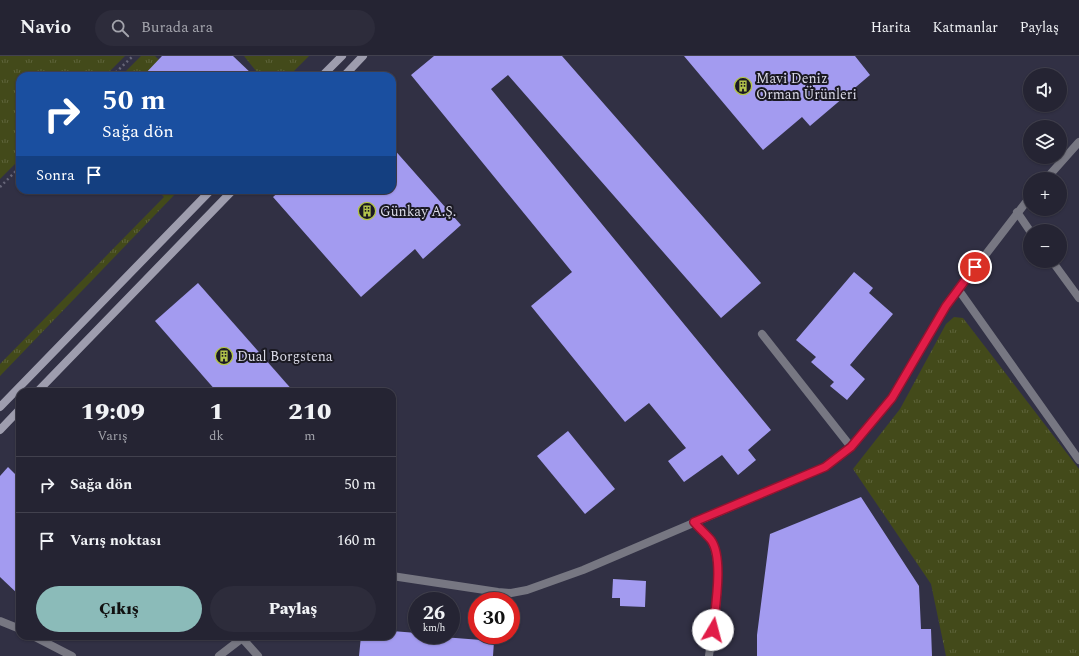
<!DOCTYPE html>
<html lang="tr">
<head>
<meta charset="utf-8">
<style>
  :root { --surface:#252433; --page:#2d2c3b; --text:#f1f3f6; --muted:#a3a4ac; --line:#42414e; --accent:#8bbbb9 }
  body { margin:0; font-family:Spectral,serif; background:var(--page); color:var(--text); height:100vh; display:flex; flex-direction:column; font-size:15px; white-space:nowrap }
  * { box-sizing:border-box; margin:0 }
  p { font-size:13px; color:var(--muted) }
  .icon { flex:none; width:22px; height:22px; fill:none; stroke:currentColor; stroke-width:2; stroke-linecap:round; stroke-linejoin:round }
  .map { position:relative; flex:1; overflow:hidden }
  .drawer { position:absolute; left:16px; top:332px; width:380px; height:252px; display:flex; flex-direction:column; background:var(--surface); border-radius:12px; box-shadow:0 1px 3px #0004,0 0 0 1px var(--line) }
  .drawer>* { flex:none }
  .hud { position:absolute; left:16px; top:16px; width:380px; height:122px; border-radius:12px; box-shadow:0 1px 3px #0004,0 0 0 1px var(--line); background:#1a4fa0; color:#fff; overflow:hidden }
  .fabs { position:absolute; left:1023px; top:12px; display:grid; gap:8px }
  .fabs a { display:grid; place-items:center; width:44px; height:44px; border-radius:50%; background:var(--surface); box-shadow:0 1px 3px #0004,0 0 0 1px var(--line); font-size:20px }
  .speed { position:absolute; left:408px; top:536px; display:flex; gap:8px; font-size:20px; font-weight:700; text-align:center }
  .speed>* { display:grid; place-content:center; width:52px; height:52px; border-radius:50%; background:var(--surface); box-shadow:0 1px 3px #0004,0 0 0 1px var(--line); line-height:1 }
  .speed small { font-size:10px; font-weight:400 }
  .speed .limit { border:6px solid #d22; background:#fff; color:#111 }
  .pin { position:absolute; display:grid; place-items:center; width:34px; height:34px; color:#fff; margin:-17px; border:2px solid #fff; border-radius:50%; box-shadow:0 1px 4px #0007 }
  .me { position:absolute; width:44px; margin:-22px; rotate:8deg; stroke-linejoin:round; filter:drop-shadow(0 0 3px #0008) }
  .turn { display:flex; align-items:center; gap:14px; height:84px; padding:0 20px; font-size:18px }
  .turn .icon { width:52px; height:52px; stroke-width:2.5 }
  .turn b { display:block; font-size:28px; line-height:34px }
  .then { display:flex; align-items:center; height:38px; padding:0 20px; background:#0003; gap:8px; font-size:15px }
  .eta { display:flex; justify-content:space-evenly; align-items:center; height:68px; text-align:center }
  .eta b { font-size:24px; font-weight:800; line-height:28px }
  .cta { display:flex; gap:8px; margin-top:auto; padding:8px 20px }
  .cta a { flex:1; height:46px; border-radius:24px; background:var(--accent); color:#111; font-size:16px; font-weight:800; line-height:46px; text-align:center }
  .cta a+a { background:var(--page); color:var(--text) }
  ul { padding:0; list-style:none }
  li { display:flex; align-items:center; gap:12px; height:56px; padding:0 20px; border-top:1px solid var(--line) }
  li div { flex:1 }
  li b { display:block; font-size:15px }
  li em { font-style:normal }
  header { display:flex; align-items:center; gap:24px; box-sizing:border-box; height:56px; padding:0 20px; background:var(--surface); border-bottom:1px solid var(--line) }
  header strong { font-size:19px }
  nav { display:flex; gap:22px; margin-inline-start:auto; font-size:14px }
  .search { width:280px; height:36px; background:var(--page); display:flex; align-items:center; gap:10px; box-sizing:border-box; padding:0 14px; border-radius:22px; color:var(--muted); font-size:15px }
  .map>svg:first-child { display:block }
  .grass { fill:url(#grass-tufts) }
  .building { fill:#a39bf0 }
  .lines { fill:none; stroke-linecap:round; stroke-linejoin:round }
  .path { stroke:#676678; stroke-width:2.5; stroke-dasharray:2 3; stroke-linecap:butt }
  .service { stroke:#777782; stroke-width:8 }
  .minor { stroke:#777782; stroke-width:8 }
  .secondary { stroke:#9e9dae; stroke-width:8 }
  .route-casing { stroke:#92132f; stroke-width:10 }
  .route { stroke:#e11d48; stroke-width:7 }
  .labels { text-anchor:middle; stroke-width:4; stroke-linejoin:round; paint-order:stroke }
  .poi-label { font-size:14px; fill:#d9d9e6; stroke:#1a1922; text-anchor:start }
</style>
</head>
<body>
<header>
<strong>Navio</strong>
<div class="search"><svg class="icon" aria-label="search" viewBox="0 0 24 24"><circle cx="10" cy="10" r="6"/><path d="M15 15l6 6"/></svg>Burada ara</div>
<nav><a>Harita</a><a>Katmanlar</a><a>Paylaş</a></nav>
</header>
<div class="map">
<svg width="1079" height="600" viewBox="0 0 1079 600">
  <defs>
    <pattern id="grass-tufts" width="24" height="20" patternUnits="userSpaceOnUse"><rect width="24" height="20" fill="#434a1a"/><path d="M3 7l-1-3M5 7V3M7 7l1-3M15 17l-1-3M17 17v-4M19 17l1-3" fill="none" stroke="#5e643b"/></pattern>
  </defs>
  <rect width="100%" height="100%" fill="#313044"/>
  <g class="grass">
    <path d="M0,0h125l-20,20h-85v83l-20,20z"/>
    <path d="M141,0h14l21,20h-55z"/>
    <path d="M244,0h65l-20,20h-29z"/>
    <path d="M157,134h22l-179,186v-12l164,-167z"/>
    <path d="M954,261l9,1 116,151v187h-133l-15,-72 -78,-115 47,-60 46,-85z"/>
  </g>
  <g class="building">
    <path d="M162,0h71l21,20h-111z"/>
    <path d="M434,0h128l199,227 -40,35 -213,-243 -17,14 280,341 -23,20 8,10 -18,15 -16,-20 -38,27 -16,-21 18,-13 -37,-45 -24,19 -94,-116 41,-34 -161,-197z"/>
    <path d="M684,0h171l15,19 -60,51 -8,-9 -39,33z"/>
    <path d="M392,91l69,78 -38,34 -8,-10 -54,48 -88,-100 8,-7h111z"/>
    <path d="M854,216l19,16 -4,5 24,21 -43,51 15,14 -18,21 -17,-14 4,-4 -23,-20 5,-5 -20,-17z"/>
    <path d="M198,227l96,109h-77l-62,-71z"/>
    <path d="M568,375l47,58 -30,25 -48,-58z"/>
    <path d="M8,411l12,12v117l-20,-19v-101z"/>
    <path d="M861,441l58,89 2,43h10l1,27h-175v-21l13,-101z"/>
    <path d="M613,523l33,2 -1,26 -25,-1v-8h-8z"/>
    <path d="M392,575l25,2v2l77,6 -1,15h-134l2,-20h31z"/>
  </g>
  <g class="lines">
    <g class="path">
      <path d="M112,20l21,-20"/>
      <path d="M0,131l20,-20"/>
    </g>
    <path class="service" d="M762,278l89,113"/>
    <g class="minor">
      <path d="M1046,123l33,-37"/>
      <path d="M1017,156l13,19"/>
      <path d="M1052,205l27,37"/>
      <path d="M958,233l121,171"/>
      <path d="M693,466c6,6 15,13 19,20 13,27 1,85 -3,114"/>
      <path d="M392,520l106,16 13,1 16,-3 56,-20 242,-103 26,-20 41,-49 54,-92 84,-109"/>
      <path d="M0,565l20,8"/>
      <path d="M33,580l39,20"/>
      <path d="M242,582l16,18"/>
      <path d="M219,600l26,-20"/>
    </g>
    <g class="secondary">
      <path d="M322,20l20,-20"/>
      <path d="M344,20l19,-20"/>
      <path d="M37,336l196,-202"/>
      <path d="M0,351l211,-217"/>
      <path d="M0,374l20,-21"/>
    </g>
  </g>
  <g class="lines">
    <defs>
      <path id="route" d="M713,574c2,-22 11,-72 -2,-90 -5,-6 -12,-12 -17,-18l131,-55 26,-20 41,-49 54,-92 29,-39"/>
    </defs>
    <use href="#route" class="route-casing"/>
    <use href="#route" class="route"/>
  </g>
  <defs>
    <symbol id="building-ring" viewBox="-11 -11 22 22"><circle r="9.5" fill="#1a1922" stroke="#b2c34b" stroke-width="1.5"/><path d="M-4-6H4V6H1V3H-1V6H-4ZM-2.5-4.3h1.7v1.8h-1.7ZM.8-4.3h1.7v1.8H.8ZM-2.5-1h1.7V.8h-1.7ZM.8-1h1.7V.8H.8Z" fill="#b2c34b"/></symbol>
  </defs>
  <g fill-rule="evenodd">
    <use href="#building-ring" x="733" y="20" width="20" height="20"/>
    <use href="#building-ring" x="357" y="145" width="20" height="20"/>
    <use href="#building-ring" x="214" y="290" width="20" height="20"/>
  </g>
  <g class="labels">
    <g class="poi-label">
      <text x="756" y="27">Mavi Deniz<tspan x="756" dy="16">Orman Ürünleri</tspan></text>
      <text x="380" y="160">Günkay A.Ş.</text>
      <text x="237" y="305">Dual Borgstena</text>
    </g>
  </g>
</svg>
<div class="fabs">
<a><svg class="icon" aria-label="sound" viewBox="0 0 24 24"><path d="M4 9h4l5-4v14l-5-4H4zM17 9q2 3 0 6"/></svg></a>
<a><svg class="icon" aria-label="layers" viewBox="0 0 24 24"><path d="M12 4l9 5-9 5-9-5zM3 14l9 5 9-5"/></svg></a>
<a>+</a>
<a>−</a>
</div>
<div class="speed"><div>26<small>km/h</small></div><div class="limit">30</div></div>
<div class="pin" style="left:975px;top:211px;background:#d93025"><svg class="icon" aria-label="arrive" viewBox="0 0 24 24"><path d="M6 21V4h12l-3 4 3 4H6"/></svg></div>
<svg class="me" style="left:713px;top:574px" viewBox="-20 -20 40 40"><circle r="19" fill="#fff"/><path d="M0-13L10 11 0 6-10 11z" fill="#e11d48"/></svg>
<div class="hud">
<div class="turn"><svg class="icon" aria-label="right" viewBox="0 0 24 24"><path d="M7 20v-9h11M14 6l5 5-5 5"/></svg><div><b>50 m</b>Sağa dön</div></div>
<div class="then">Sonra<svg class="icon" aria-label="arrive" viewBox="0 0 24 24"><path d="M6 21V4h12l-3 4 3 4H6"/></svg></div>
</div>
<section class="drawer">
<div class="eta">
<div><b>19:09</b><p>Varış</p></div>
<div><b>1</b><p>dk</p></div>
<div><b>210</b><p>m</p></div>
</div>
<ul>
<li><svg class="icon" aria-label="right" viewBox="0 0 24 24"><path d="M7 20v-9h11M14 6l5 5-5 5"/></svg><div><b>Sağa dön</b></div><em>50 m</em></li>
<li><svg class="icon" aria-label="arrive" viewBox="0 0 24 24"><path d="M6 21V4h12l-3 4 3 4H6"/></svg><div><b>Varış noktası</b></div><em>160 m</em></li>
</ul>
<div class="cta"><a>Çıkış</a><a>Paylaş</a></div>
</section>
</div>
</body>
</html>
